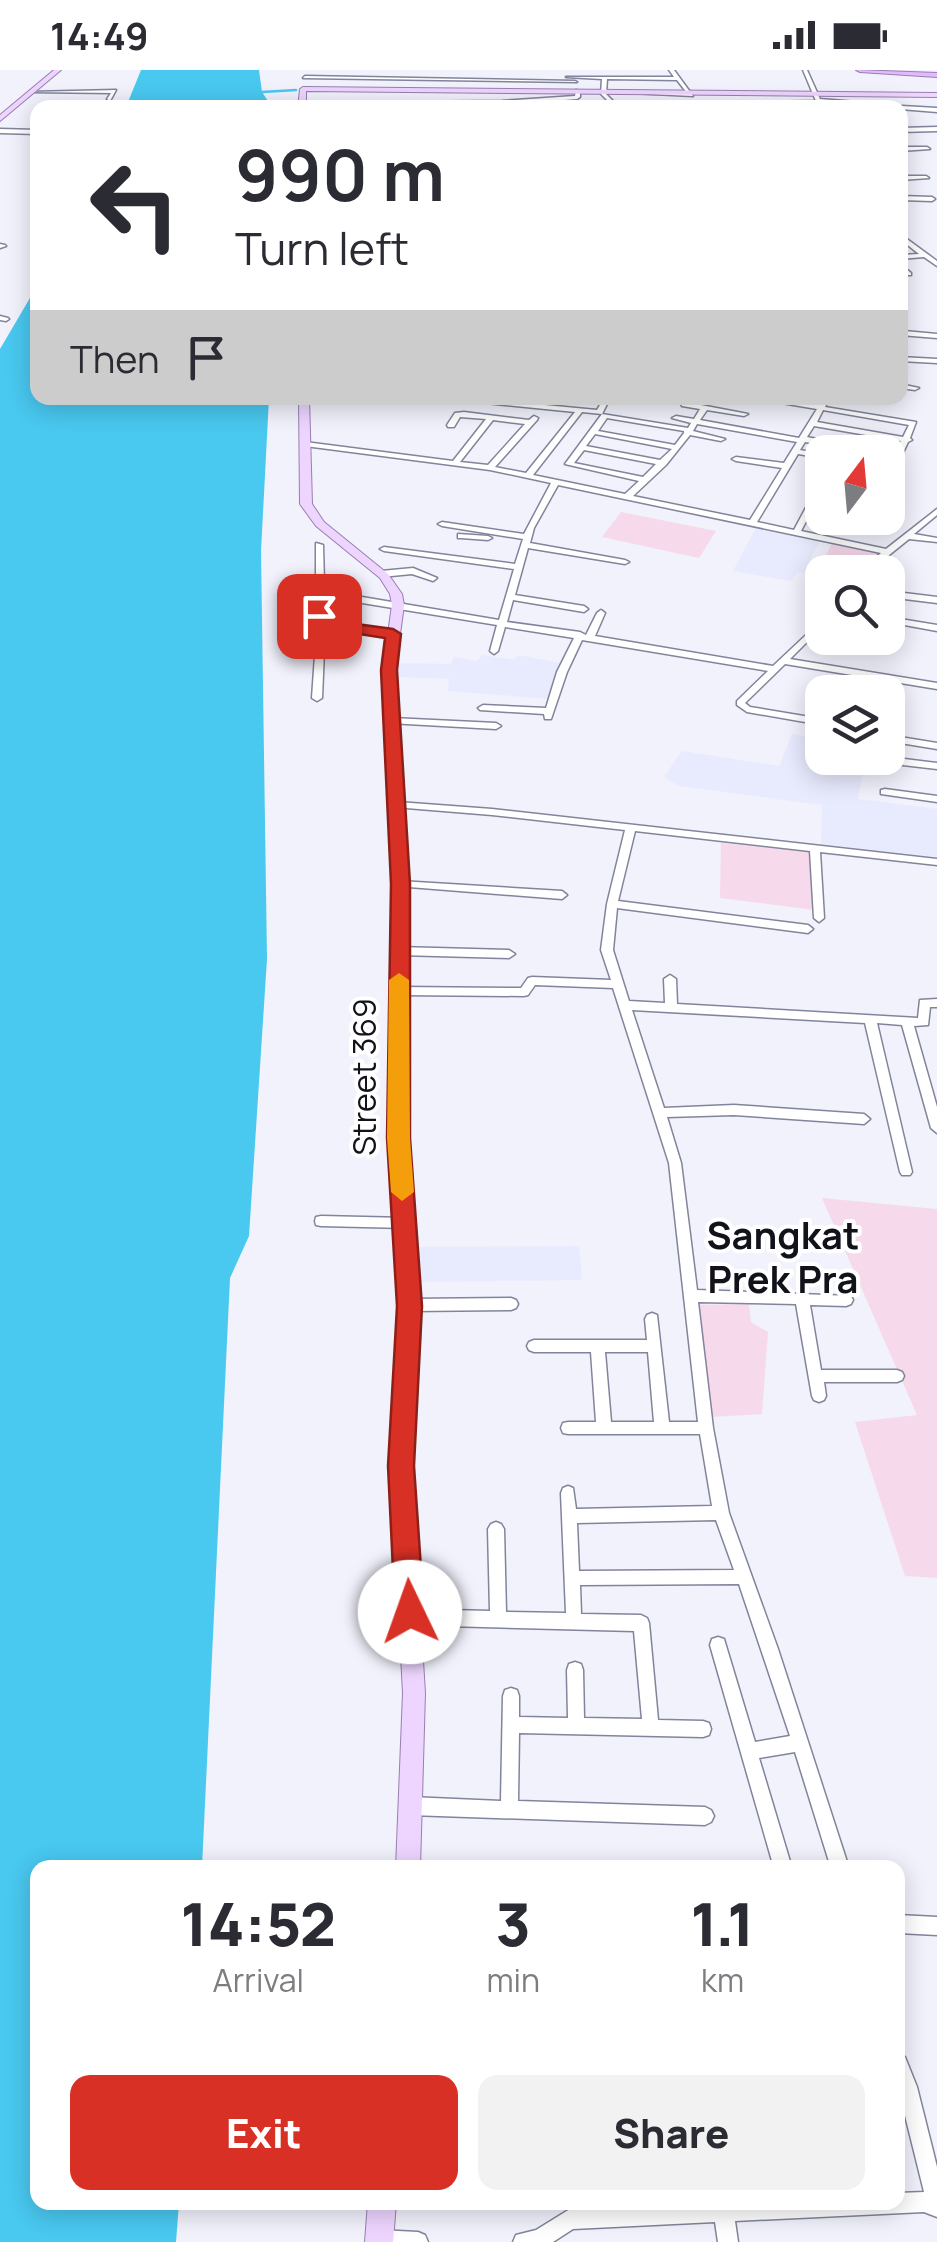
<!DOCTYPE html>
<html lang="en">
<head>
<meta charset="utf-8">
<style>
  :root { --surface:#fff; --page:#f2f2f3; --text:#2b2b33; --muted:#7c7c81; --accent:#d93025 }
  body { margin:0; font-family:Manrope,sans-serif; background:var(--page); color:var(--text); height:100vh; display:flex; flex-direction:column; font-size:38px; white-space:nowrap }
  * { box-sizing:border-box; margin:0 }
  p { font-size:32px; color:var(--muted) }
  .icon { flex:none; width:55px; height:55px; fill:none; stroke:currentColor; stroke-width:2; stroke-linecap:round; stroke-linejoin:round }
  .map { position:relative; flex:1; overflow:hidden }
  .details { position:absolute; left:30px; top:1790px; width:875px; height:350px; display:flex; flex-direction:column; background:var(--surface); border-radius:20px; box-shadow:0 5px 25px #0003 }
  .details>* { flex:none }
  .banner { position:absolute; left:30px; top:30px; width:878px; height:305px; border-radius:20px; box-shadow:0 5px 25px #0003; background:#fff; color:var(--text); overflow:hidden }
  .needle { width:65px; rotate:16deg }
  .fabs { position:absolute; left:805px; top:365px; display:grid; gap:20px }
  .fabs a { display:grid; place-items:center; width:100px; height:100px; border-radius:20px; background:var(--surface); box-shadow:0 5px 25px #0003; font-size:50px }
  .pin { position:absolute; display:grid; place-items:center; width:85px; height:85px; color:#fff; margin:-42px; border-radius:20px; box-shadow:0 5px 15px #0006 }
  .me { position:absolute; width:110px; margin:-55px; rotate:357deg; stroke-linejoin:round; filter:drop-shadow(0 0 8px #0008) }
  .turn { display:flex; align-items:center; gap:35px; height:210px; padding:0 40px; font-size:45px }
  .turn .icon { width:130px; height:130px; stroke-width:2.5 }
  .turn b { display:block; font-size:70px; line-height:85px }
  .then { display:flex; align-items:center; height:95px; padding:0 40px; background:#0003; gap:20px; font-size:38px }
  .eta { display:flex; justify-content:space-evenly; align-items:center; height:170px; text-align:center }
  .eta b { font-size:60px; font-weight:800; line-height:70px }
  .cta { display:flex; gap:20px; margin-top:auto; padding:20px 40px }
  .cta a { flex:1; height:115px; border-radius:20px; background:var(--accent); color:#fff; font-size:40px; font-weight:800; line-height:115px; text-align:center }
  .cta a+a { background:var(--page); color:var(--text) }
  .status { display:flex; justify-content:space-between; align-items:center; height:70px; padding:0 50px; background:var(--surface); direction:ltr }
  .status svg { height:28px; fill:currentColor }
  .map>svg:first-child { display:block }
  .built { fill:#e8eafe }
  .green { fill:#f7d9ec }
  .water { fill:#49c8f0 }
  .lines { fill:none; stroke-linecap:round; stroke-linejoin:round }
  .stream { stroke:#49c8f0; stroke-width:2.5 }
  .minor-casing { stroke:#82849b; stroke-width:3 }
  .major-casing { stroke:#997faf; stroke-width:2 }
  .highway-casing { stroke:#997faf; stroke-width:2 }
  .minor { fill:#fff; fill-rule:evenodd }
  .major { fill:#eed5ff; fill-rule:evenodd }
  .highway { fill:#e2b9ff; fill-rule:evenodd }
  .route { fill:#d93025; stroke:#8d1f18; stroke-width:2.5 }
  .slow { fill:#f59e0b }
  .labels { text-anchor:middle; stroke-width:8; stroke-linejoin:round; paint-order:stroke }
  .street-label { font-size:32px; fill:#11121a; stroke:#fff }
  .quarter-label { font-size:38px; font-weight:bold; fill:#11121a; stroke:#fff }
</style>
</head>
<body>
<div class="status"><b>14:49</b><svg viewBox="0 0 49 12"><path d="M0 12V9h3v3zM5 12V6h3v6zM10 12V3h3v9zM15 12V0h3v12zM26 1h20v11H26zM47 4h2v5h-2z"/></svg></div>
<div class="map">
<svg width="937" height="2172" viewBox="0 0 937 2172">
  <rect width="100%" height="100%" fill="#f1f2fc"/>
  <g class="built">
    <path d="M757,456l63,14 -16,33 -6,-1 -7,9 -58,-10z"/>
    <path d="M483,585l32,5 3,-5 43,8 -11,36 -102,-8 1,-12 -53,-2v-14l55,1 3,-7 23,4z"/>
    <path d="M792,664l30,5v19h43l-7,41 79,10v48l-116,-13 1,-39 -143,-19 -15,-9 18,-26 97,15z"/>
    <path d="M579,1176l3,34 -166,2 1,-35z"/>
  </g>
  <g class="green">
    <path d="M621,442l95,19 -17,27 -97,-21z"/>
    <path d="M833,471l42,10 3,2 -18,16 -37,-8z"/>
    <path d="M721,773l92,9 1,58 -94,-12z"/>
    <path d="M822,1128l115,11v369l-32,-2 -50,-154 62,-7z"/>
    <path d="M749,1234l2,18 17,10 -6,82 -50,3 -18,-112z"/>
  </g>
  <g class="water">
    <path d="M141,0h118l3,22 10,15h-146z"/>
    <path d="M37,216l1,112h231l-8,153 6,408 -18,277 -19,42 -28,589 -164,1v334l141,1 -3,39h-176v-1893z"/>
  </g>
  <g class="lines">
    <path class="stream" d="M262,22l34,-2"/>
    <defs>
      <g id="minor">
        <path d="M669,0h5l19,26 -62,-3h56l-10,-13 -70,-1 -1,15 14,14h-5l-14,-14 1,-15 -36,-2h108z"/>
        <path d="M803,0h4l13,29 62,5 -3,2 -57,-4 2,6h-5l-2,-4h-155l154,-3z"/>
        <path d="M305,6l270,5 2,1 -274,-4z"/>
        <path d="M116,20l-6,11 -3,-2 4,-6 -81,-1z"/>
        <path d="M576,20l4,1v6l-3,2 -75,6 -107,1 -9,2 8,-6 108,-1 73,-5z"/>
        <path d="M563,36h16l2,2h-20z"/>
        <path d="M902,36l35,2v4l-37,-3z"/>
        <path d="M937,57v4l-37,1v-4z"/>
        <path d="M0,59l38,1v4l-38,-1z"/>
        <path d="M900,77h27l3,2 -30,2z"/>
        <path d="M900,106h26l3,2 -29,2z"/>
        <path d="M900,126l32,1 3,2 -3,2 -32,-1z"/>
        <path d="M900,164l37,27v5l-13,-9 -24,2v-4l19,-1 -19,-15z"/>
        <path d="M0,174l5,1 1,1 -6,2z"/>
        <path d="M900,194l11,9v2h-4l-7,-6z"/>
        <path d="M0,246l8,2 1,1 -3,2 -6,-1z"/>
        <path d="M900,257l3,1 1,3 33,3v4l-37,-3z"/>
        <path d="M900,287l37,2v4l-37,-2z"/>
        <path d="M900,314l19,4 -4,2 -15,-2z"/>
        <path d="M453,328h20l124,12 7,-12h6l-8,16 -20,-2 -49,63 92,19 14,-13 -74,-17 37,-50 86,14 3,-5 -19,-5 4,-2 18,3 6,-10 -18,-3 -1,-2 4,-2 63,12 -4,2 -37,-6 -7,10 99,18 18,-29 -53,-9 -3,-2h12l46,7 5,-7h6l-5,9 91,15 -6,16 2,2 -4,2 -7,15 -13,-1v-4h-3h10l6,-11 -87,-15 -7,11 74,15h-14l-62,-10 -5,8 22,4v4l-24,-4 -41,68 37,8 24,-45 4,-2v8l-21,40 85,18 51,-40v6l-23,19 23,4v4l-28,-3 -41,33h-9l22,-19 -323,-68 -24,43 -4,15 95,17 4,2 -4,2 -97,-16 -13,47 69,11 4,3 -4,3 -71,-12 -6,22 73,10 6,3 11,-22 4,-3 4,3 -10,23 178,30 49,-46v7l-32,32 147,24v6l-152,-25 -40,39 5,4 72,12v6l-75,-13 -10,-7v-4l31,-30 -186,-31 -15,32 -16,47h-6l-1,-5 -64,-4 -2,-2 5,-3 63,3 11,-36 17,-34 -69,-11 -7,24 -4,3 -4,-3 7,-26 -147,-24 -4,-3 4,-3 149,25 15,-51 -130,-18 -4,-2 4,-2 131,17 8,-25 -81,-13 -4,-2 4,-2 82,12 27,-51 -61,-13 -185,-24 -4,-2 4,-2 148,19 33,-42 -26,-2 -6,10h-6l-1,-2 8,-12 9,-1 65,8 5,-4 4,2 -1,2 -42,47 31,6 49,-61 -119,-12zM823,340l86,15 -6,12 -86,-15zM607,348l77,13v2l-9,12 -77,-14zM493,350l32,4 -37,41 -28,-3zM697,354l100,18 -13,21 -48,-6 -4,2 4,2 46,7 -32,52 -117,-24 33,-31 24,-30 31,6 4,-2 -32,-8zM595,364l77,15 -12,11 -74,-14zM584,380l72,14 -13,13 -69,-14z"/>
        <path d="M458,464l30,2 4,2 -4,2 -27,-2h-3z"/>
        <path d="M316,473l7,2 2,77 68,9 4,3 -4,3 -68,-10 -3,71 -5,3 -5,-3 4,-57z"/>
        <path d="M413,498l24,10 -4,3 -21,-7 -31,3 -4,-3 4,-3z"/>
        <path d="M888,521l49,6v6l-49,-6z"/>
        <path d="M888,547l49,8v6l-49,-9z"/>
        <path d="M392,648l104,5 5,3 -5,3 -107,-6v-4z"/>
        <path d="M888,665l49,8v6l-49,-8z"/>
        <path d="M888,687l49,6v6l-69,-8 -5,-3z"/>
        <path d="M885,719l52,7v6l-56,-8v-4z"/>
        <path d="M398,732l94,7 445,50v6l-117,-13 4,66 -5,4 -5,-4 -4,-67 -175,-20 -17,70 190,24 5,4 -5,4 -191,-25 -4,42 16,51 36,2 -1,-24 6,-4 6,4 1,25 241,14 2,-18 17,-1v8h-7l-2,18 -14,1 23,81v26l-6,-5 -29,-103 -25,-2 35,149 -2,3h-8l-2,-3 -35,-149 -233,-13 32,98 70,-3 130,9 6,5 -6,5 -130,-9 -67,2 14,46 16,127 154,6 2,4 -2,4 -5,2 -36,-1 11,65h76l5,2 2,4 -2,4 -5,2h-73l2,14 -2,4 -5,2 -5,-2 -2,-4 -16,-92 -98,-2 15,126 16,85 49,136 71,219h-18l-36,-116 -36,6 33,110h-18l-64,-223 2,-6 6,-2 6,2 31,103 35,-6 -51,-152 -159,1 1,29 60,1 6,3 2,5 9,97 45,1 6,2 2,6 -2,6 -6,2 -184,-4 -1,68 187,6 6,3 3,6 -3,6 -6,3 -295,-10 -6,-3 -3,-6 3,-6 6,-3 91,4 2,-105 2,-6 6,-2 6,2 2,6v21l49,1 -1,-48 2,-6 6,-2 6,2 2,6 1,48 58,1 -8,-88 -224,-6 -6,-3 -2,-5 2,-5 6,-3 80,2 -2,-82 3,-5 5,-2 5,2 3,5 2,83 60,1 -5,-120 2,-5 5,-2 5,2 3,21 136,-3 -12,-72h-132l-5,-1 -2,-5 2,-5 5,-1h28l-5,-70h-57l-5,-2 -2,-4 2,-4 5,-2h113l-2,-21 2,-4 5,-2 5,2 12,107h29l-29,-259 -56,-175 -78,-3 -7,10 -4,1 -125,-1 -6,-4 6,-4 122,1 7,-10 4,-1 79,3 -10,-30 6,-46 18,-74 -133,-15 -98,-8 -1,-2zM605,1282h43l6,70h-43zM716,1450l18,50 -155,1 -2,-48z"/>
        <path d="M400,811l162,10 5,4 -5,4 -166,-13 -1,-2z"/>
        <path d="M399,877l110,3 6,4 -6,4 -110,-3 -6,-4z"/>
        <path d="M321,1146l85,2 5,1 1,4 -1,4 -5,1 -85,-2 -5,-1 -1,-4 1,-4z"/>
        <path d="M511,1228l5,2 2,4 -2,4 -5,2 -101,1 -5,-2 -2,-4 2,-4 5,-2z"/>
        <path d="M898,1845l39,2v18l-39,-2z"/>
        <path d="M898,1985l7,2 12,30 20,80v50l-13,-5 -189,9 3,21h-20l-3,-20 -142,7 -20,13h-40l3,-7 20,-5 34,-21 136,-7h192v-9l26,-1 -26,-105z"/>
        <path d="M379,2160l39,2 7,3 3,7h-58l2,-9z"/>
      </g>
      <g id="major">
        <path d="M54,0h7l-61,51v-6z"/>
        <path d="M303,17l634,6v4l-631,-6v17h-8l2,-19z"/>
        <path d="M299,328h10l3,106 12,18 64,52 14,20 2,11 -9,65 12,214v254l12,167 -8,161 14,227 -5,175h-24l7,-175 -12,-227 10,-161 -12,-167 4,-254 -10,-214 9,-65 -2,-11 -10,-16 -64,-52 -16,-22z"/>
        <path d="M368,2132h28l-3,40h-28z"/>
      </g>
      <path id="highway" d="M856,0l81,3v4l-77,-5z"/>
    </defs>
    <use href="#minor" class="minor-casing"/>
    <use href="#major" class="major-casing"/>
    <use href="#highway" class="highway-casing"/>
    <use href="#minor" class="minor"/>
    <use href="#major" class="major"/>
    <use href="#highway" class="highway"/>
  </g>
  <path class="route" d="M319,542l6,1 2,7 66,9 8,5 -4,36 13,214v254l12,168 -8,160 10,146 -4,10 -10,4 -10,-4 -5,-10 -7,-146 9,-160 -10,-168 4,-254 -10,-214 4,-32 -71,-11 -3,-11z"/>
  <path class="slow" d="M399,903l10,7 1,158 4,54 -12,9 -11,-9 -4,-54 2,-158z"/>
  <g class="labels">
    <g class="street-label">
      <text transform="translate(365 1007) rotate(-90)" y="11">Street 369</text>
    </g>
    <g class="quarter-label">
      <text x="783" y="1179">Sangkat<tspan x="783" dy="44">Prek Pra</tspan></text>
    </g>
  </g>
</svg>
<div class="fabs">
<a><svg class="needle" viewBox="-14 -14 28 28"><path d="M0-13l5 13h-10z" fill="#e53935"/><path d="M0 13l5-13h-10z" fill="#7c7c81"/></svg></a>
<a><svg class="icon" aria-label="search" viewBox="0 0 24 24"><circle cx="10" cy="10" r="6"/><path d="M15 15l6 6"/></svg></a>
<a><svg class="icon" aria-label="layers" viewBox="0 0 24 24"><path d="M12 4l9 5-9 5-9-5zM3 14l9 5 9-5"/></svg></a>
</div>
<div class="pin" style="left:319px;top:546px;background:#d93025"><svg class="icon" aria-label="arrive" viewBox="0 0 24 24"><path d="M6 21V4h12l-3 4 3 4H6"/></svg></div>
<svg class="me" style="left:410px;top:1542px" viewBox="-20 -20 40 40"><circle r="19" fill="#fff"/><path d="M0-13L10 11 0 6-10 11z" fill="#d93025"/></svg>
<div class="banner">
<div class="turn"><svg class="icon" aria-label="left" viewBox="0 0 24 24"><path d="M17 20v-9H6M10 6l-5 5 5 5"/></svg><div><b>990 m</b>Turn left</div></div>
<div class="then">Then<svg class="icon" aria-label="arrive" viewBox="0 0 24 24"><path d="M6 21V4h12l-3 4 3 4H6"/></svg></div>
</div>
<section class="details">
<div class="eta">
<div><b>14:52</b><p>Arrival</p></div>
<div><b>3</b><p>min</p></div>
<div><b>1.1</b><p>km</p></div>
</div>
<div class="cta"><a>Exit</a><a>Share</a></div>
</section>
</div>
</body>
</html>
